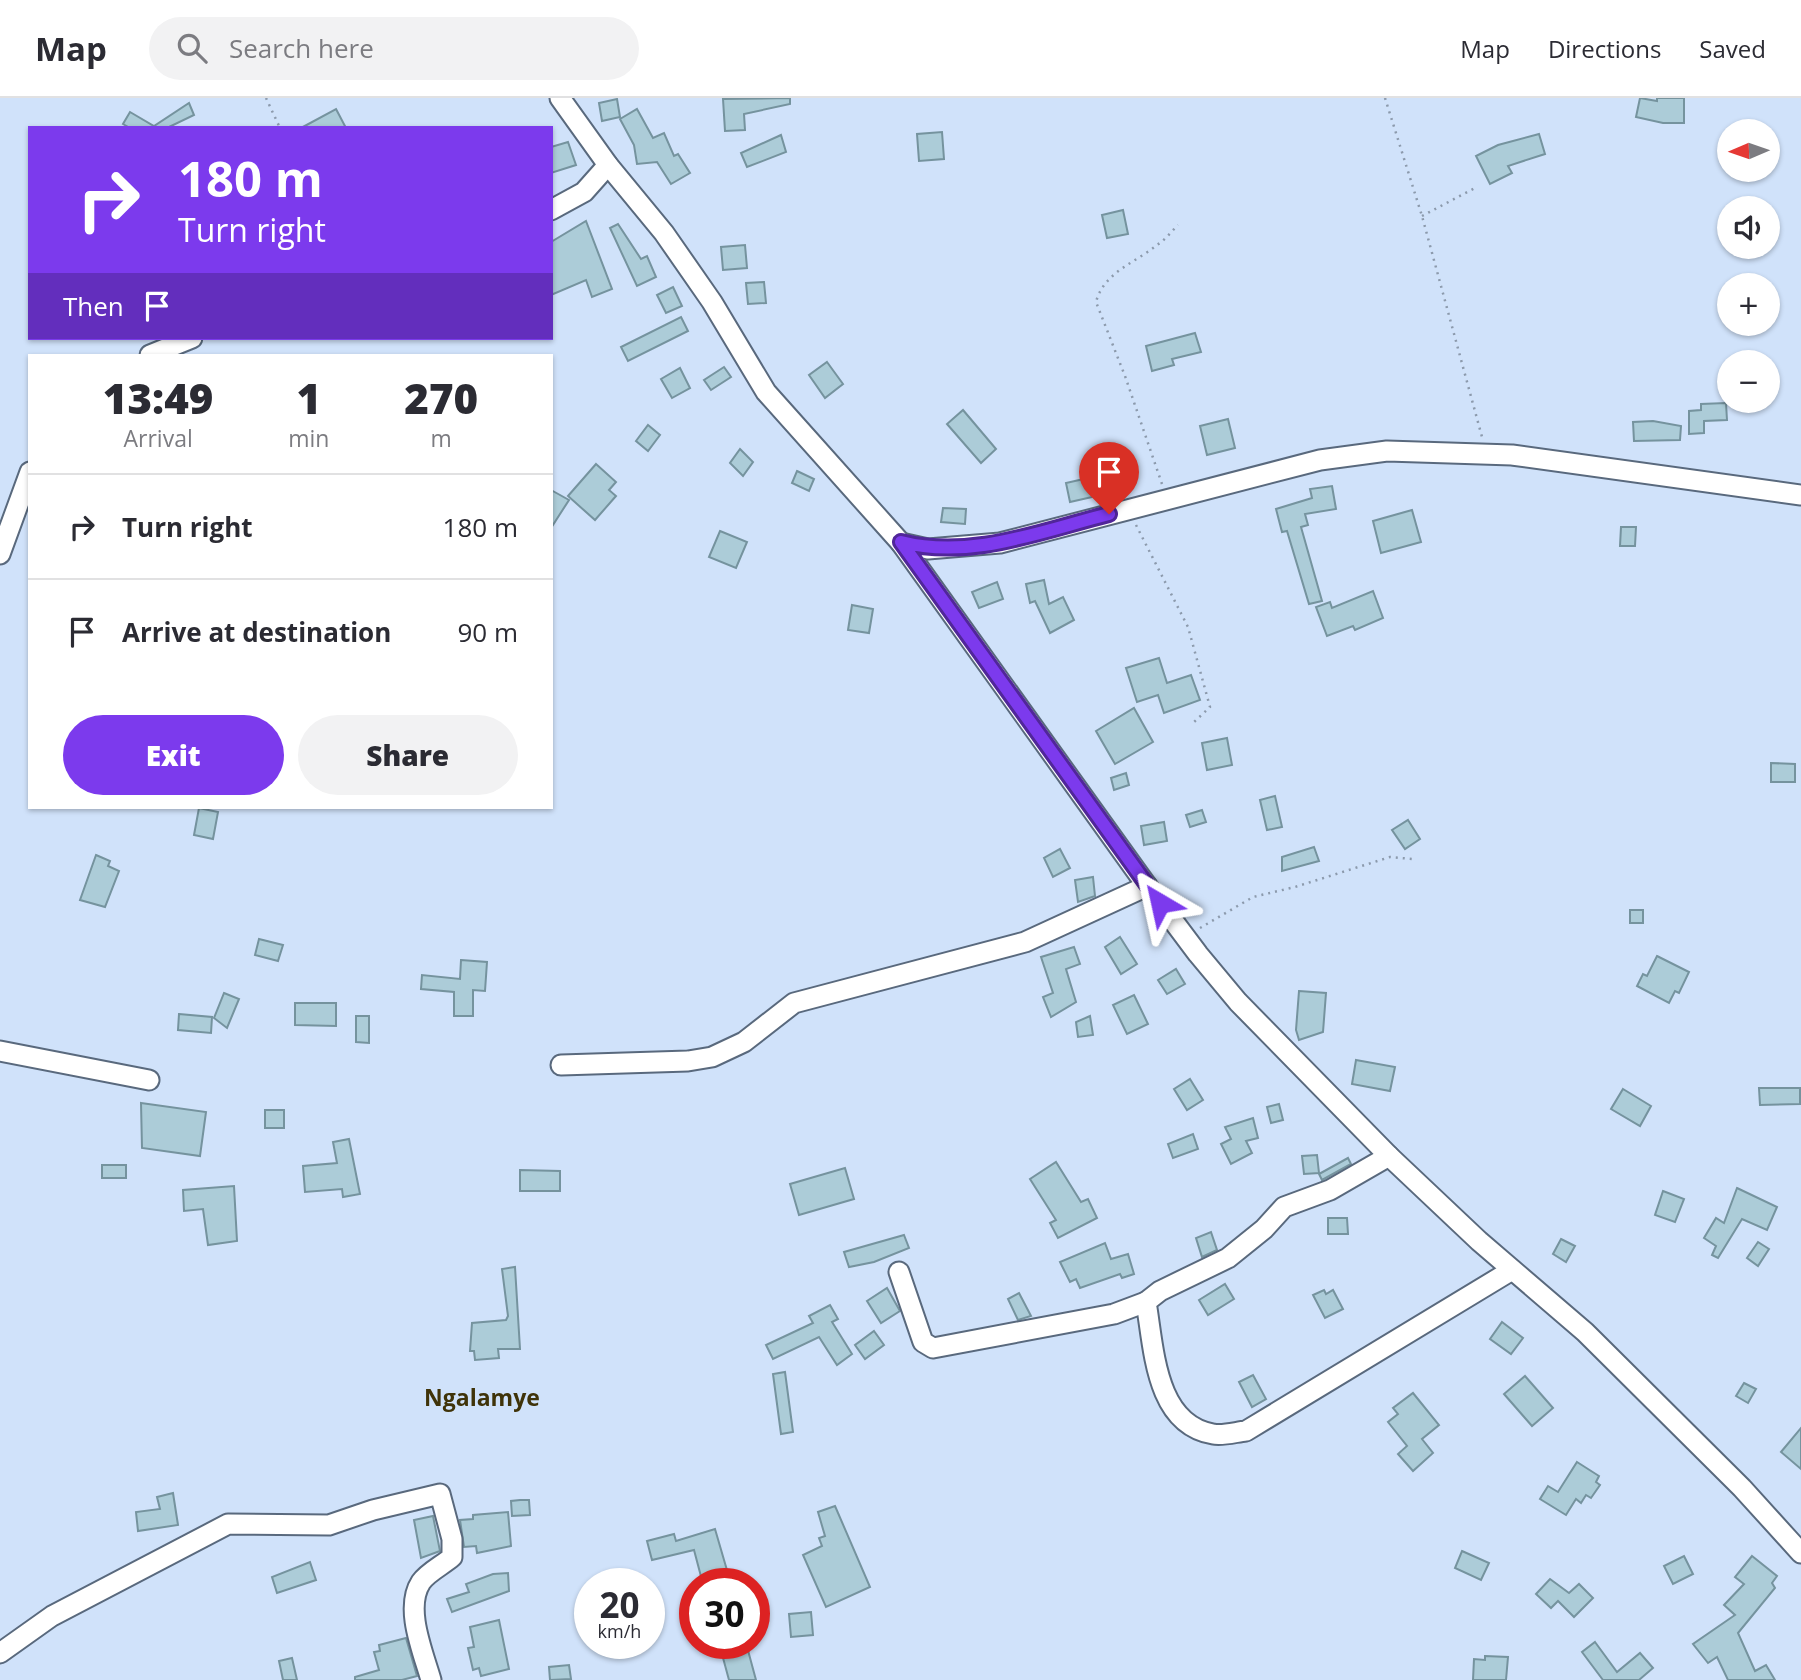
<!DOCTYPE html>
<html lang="en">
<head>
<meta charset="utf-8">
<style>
  :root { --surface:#fff; --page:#f2f2f3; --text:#2b2b33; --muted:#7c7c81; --line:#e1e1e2; --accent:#7c3aed }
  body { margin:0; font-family:"Open Sans",sans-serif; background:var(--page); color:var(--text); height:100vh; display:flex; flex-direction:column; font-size:26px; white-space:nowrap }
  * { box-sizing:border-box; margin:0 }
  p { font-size:23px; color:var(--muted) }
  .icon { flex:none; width:38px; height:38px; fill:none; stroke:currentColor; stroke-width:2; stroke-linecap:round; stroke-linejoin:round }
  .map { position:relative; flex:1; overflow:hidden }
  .side { position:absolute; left:28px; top:256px; width:525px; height:455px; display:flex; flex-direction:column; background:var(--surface); border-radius:0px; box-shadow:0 2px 5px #0004 }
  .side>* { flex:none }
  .hud { position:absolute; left:28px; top:28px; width:525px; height:214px; border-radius:0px; box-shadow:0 2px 5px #0004; background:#7c3aed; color:#fff; overflow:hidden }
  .needle { width:46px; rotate:268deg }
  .fabs { position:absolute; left:1717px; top:21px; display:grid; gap:14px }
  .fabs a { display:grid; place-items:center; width:63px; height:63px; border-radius:50%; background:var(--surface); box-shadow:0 2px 5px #0004; font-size:35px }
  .speed { position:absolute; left:574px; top:1470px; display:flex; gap:14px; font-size:35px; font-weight:700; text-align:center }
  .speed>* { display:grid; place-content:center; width:91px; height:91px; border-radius:50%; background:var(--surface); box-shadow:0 2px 5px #0004; line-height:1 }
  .speed small { font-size:18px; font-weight:400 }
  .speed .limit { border:10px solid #d22; background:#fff; color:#111 }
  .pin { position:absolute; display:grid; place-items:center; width:60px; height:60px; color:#fff; margin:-72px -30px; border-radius:50% 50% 50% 0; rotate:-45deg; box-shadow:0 0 7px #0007 }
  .pin .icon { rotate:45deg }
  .me { position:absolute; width:77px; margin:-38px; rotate:324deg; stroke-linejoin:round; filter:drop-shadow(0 0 5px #0008) }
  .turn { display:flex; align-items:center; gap:24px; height:147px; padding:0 35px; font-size:32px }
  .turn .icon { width:91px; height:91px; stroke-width:2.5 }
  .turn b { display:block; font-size:49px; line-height:60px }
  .then { display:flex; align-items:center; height:66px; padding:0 35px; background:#0003; gap:14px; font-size:26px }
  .eta { display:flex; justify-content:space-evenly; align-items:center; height:119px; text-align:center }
  .eta b { font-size:42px; font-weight:800; line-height:49px }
  .button { display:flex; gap:14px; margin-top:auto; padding:14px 35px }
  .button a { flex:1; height:80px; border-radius:42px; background:var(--accent); color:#fff; font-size:28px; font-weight:800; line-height:80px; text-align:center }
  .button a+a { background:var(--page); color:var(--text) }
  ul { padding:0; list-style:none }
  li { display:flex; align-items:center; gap:21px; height:105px; padding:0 35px; border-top:2px solid var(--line) }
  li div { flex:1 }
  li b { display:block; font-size:26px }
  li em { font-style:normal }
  header { display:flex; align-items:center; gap:42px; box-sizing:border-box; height:98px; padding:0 35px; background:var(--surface); border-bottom:2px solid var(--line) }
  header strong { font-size:33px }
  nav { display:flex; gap:38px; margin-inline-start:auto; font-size:24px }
  .search { width:490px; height:63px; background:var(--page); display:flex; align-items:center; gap:18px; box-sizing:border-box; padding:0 24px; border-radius:38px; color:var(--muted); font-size:26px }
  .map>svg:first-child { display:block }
  .building { fill:#acccd8; stroke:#75939e; stroke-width:2 }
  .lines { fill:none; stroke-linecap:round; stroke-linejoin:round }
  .minor-casing { stroke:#59697d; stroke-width:23 }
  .path { stroke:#8c9aac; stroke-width:2.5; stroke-dasharray:2 5; stroke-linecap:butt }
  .minor { stroke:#fff; stroke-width:19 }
  .route-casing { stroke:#51269a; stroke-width:18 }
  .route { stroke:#7c3aed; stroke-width:12 }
  .labels { text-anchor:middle; stroke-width:5; stroke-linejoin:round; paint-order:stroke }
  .quarter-label { font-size:23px; font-weight:bold; fill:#3f3309; stroke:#d0e2fa }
</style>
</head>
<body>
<header>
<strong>Map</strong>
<div class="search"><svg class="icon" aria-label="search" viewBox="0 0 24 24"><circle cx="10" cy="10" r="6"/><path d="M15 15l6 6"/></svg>Search here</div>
<nav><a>Map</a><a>Directions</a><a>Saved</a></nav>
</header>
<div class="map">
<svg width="1801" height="1582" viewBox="0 0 1801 1582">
  <rect width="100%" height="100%" fill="#d0e2fa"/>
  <g class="building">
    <path d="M790,0v6l-46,10 1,16 -20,1 -2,-32z"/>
    <path d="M1640,0l17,3v-3h27v25h-21l-27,-6z"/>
    <path d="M617,1l3,18 -18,4 -3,-18z"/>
    <path d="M189,5l5,12 -27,13h-37l-7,-4 7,-12 24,14z"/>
    <path d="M336,11l10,19h-45z"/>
    <path d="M637,11l16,29 11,-5 10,23 4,-2 12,19 -19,11 -14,-22 -20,2 -3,-19 -14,-26z"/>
    <path d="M942,34l2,27 -25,2 -2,-27z"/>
    <path d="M1539,36l6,20 -37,12 4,7 -22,11 -14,-28 22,-11z"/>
    <path d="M781,37l5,17 -39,15 -6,-14z"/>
    <path d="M568,44l8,23 -25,8v-26z"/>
    <path d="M1123,112l5,24 -21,4 -5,-23z"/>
    <path d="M586,123l26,68 -20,8 -6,-17 -35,15v-53z"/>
    <path d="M618,126l23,35 6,-3 9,21 -19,9 -27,-58z"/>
    <path d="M745,147l2,23 -24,2 -2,-23z"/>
    <path d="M764,184l2,21 -18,1 -2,-21z"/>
    <path d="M673,189l9,19 -16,7 -9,-18z"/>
    <path d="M681,219l7,14 -60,30 -7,-14z"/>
    <path d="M1195,235l6,19 -29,7 2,6 -22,6 -6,-25z"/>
    <path d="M827,264l16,22 -18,14 -16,-23z"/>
    <path d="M724,269l7,10 -20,13 -7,-10z"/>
    <path d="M680,270l10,20 -18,10 -11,-19z"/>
    <path d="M1726,305l1,17 -23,1v12l-15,1v-23l12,-1v-6z"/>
    <path d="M963,312l33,39 -15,14 -34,-39z"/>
    <path d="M1228,321l7,29 -28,7 -7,-29z"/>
    <path d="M1653,323l28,5 -1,14 -46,1 -1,-19z"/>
    <path d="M648,327l12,10 -12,16 -12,-10z"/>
    <path d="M740,351l13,13 -10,14 -13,-13z"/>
    <path d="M596,366l20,18 -7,8 7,6 -21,24 -27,-24z"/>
    <path d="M797,373l17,8 -5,12 -17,-8z"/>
    <path d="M1097,378l4,19 -31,7 -4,-19z"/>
    <path d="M1332,388l4,23 -31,5 3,11 -7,2 21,74 -13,3 -22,-73 -5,1 -6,-23 36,-11 -2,-9z"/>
    <path d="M551,392l18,10 -18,28z"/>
    <path d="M943,410l23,1 -1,15 -24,-2z"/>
    <path d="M1412,412l9,32 -40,11 -8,-32z"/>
    <path d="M1621,429h15l-1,19h-15z"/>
    <path d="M720,433l27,11 -11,26 -27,-11z"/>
    <path d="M1044,482l5,24 14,-7 11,23 -24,13 -15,-32 -5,2 -4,-19z"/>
    <path d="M997,484l6,17 -24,9 -7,-16z"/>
    <path d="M1373,493l10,27 -28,12 -2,-4 -26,10 -11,-29 14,-5 2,6z"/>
    <path d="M852,507l21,4 -4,24 -21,-3z"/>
    <path d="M1159,560l8,25 24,-8 9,25 -36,13 -6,-18 -21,7 -11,-34z"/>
    <path d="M1134,610l19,34 -38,22 -19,-33z"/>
    <path d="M1227,640l5,27 -25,5 -5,-27z"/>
    <path d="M1771,665l24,1v18h-24z"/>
    <path d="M1126,675l3,12 -15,5 -3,-12z"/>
    <path d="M1275,698l7,31 -15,3 -7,-30z"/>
    <path d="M199,710l19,4 -5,27 -19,-4z"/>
    <path d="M1202,712l4,12 -16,5 -4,-12z"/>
    <path d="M1408,722l12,19 -15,10 -13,-19z"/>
    <path d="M1164,724l3,19 -23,4 -3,-19z"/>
    <path d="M1314,749l5,14 -37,10v-14z"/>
    <path d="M1060,751l10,19 -17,9 -9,-19z"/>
    <path d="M96,757l14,6 -2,5 11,5 -14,36 -25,-7z"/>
    <path d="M1093,779l2,19 -17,6 -3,-22z"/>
    <rect x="1630" y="812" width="13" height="13"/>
    <path d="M1120,839l17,27 -16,10 -16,-27z"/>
    <path d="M259,841l24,6 -5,16 -23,-6z"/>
    <path d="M1074,849l6,17 -14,5 10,33 -25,15 -8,-20 10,-4 -12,-36z"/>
    <path d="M1657,858l32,16 -10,21 -4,-2 -6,12 -32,-17 6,-12 4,2z"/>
    <path d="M461,862l26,2 -2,29 -12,-1v26h-19v-24l-33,-3 1,-14 38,4z"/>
    <path d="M1176,871l9,15 -18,10 -9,-14z"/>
    <path d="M1299,893l27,2 -3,39 -24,8 -3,-10z"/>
    <path d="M224,895l15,6 -12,29 -13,-10z"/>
    <path d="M1134,897l14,29 -21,10 -14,-29z"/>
    <path d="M295,905h41v23l-41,-1z"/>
    <path d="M179,916l33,3 -1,16 -33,-3z"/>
    <path d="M356,918h13v27l-13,-1z"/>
    <path d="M1090,918l3,19 -15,2 -2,-15z"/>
    <path d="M1356,962l39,7 -5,24 -38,-7z"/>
    <path d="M1190,981l13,21 -16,10 -13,-21z"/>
    <path d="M1759,990h41v16l-40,1z"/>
    <path d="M1623,991l28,17 -11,20 -29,-17z"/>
    <path d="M141,1005l65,9 -6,44 -58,-8z"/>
    <path d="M1279,1006l4,16 -12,3 -4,-16z"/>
    <rect x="265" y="1012" width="19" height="18"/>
    <path d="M1253,1020l5,20 -12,3 6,12 -21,11 -10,-20 10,-5 -6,-12z"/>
    <path d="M1193,1036l5,15 -25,9 -5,-14z"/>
    <path d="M349,1041l11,55 -17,3 -1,-8 -37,3 -2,-26 34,-3 -4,-21z"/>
    <path d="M1317,1057l2,18 -15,1 -2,-18z"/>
    <path d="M1348,1060l3,6 -29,16 -3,-6z"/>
    <path d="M1056,1064l25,40 7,-3 9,19 -39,20 -8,-15 6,-3 -26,-41z"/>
    <rect x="102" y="1067" width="24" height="13"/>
    <path d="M845,1070l9,31 -55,16 -9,-31z"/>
    <path d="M520,1072l40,1v20h-40z"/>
    <path d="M234,1088l3,55 -29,4 -5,-36 -19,2 -1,-21z"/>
    <path d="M1737,1090l40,19 -10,23 -25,-11 -24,39 -6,-3 4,-9 -12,-8 12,-20 8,5z"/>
    <path d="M1663,1093l21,8 -9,23 -20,-7z"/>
    <path d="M1328,1120h19l1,16h-20z"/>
    <path d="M1211,1134l6,18 -15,7 -6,-19z"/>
    <path d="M904,1137l5,13 -35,14 -25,5 -5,-15z"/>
    <path d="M1561,1141l14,7 -9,16 -13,-8z"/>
    <path d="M1758,1144l11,7 -11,17 -11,-8z"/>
    <path d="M1105,1145l6,16 17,-5 6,20 -12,4 -2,-4 -40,14 -4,-9 -6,3 -10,-20z"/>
    <path d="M515,1169l5,82h-22l1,9 -24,2 -1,-9h-4l2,-28 34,-3 2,-4 -6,-47z"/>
    <path d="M1225,1186l9,15 -26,16 -9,-15z"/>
    <path d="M887,1190l13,23 -19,12 -14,-22z"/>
    <path d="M1324,1192l2,4 7,-4 10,19 -18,9 -12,-23z"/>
    <path d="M1019,1195l12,23 -13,4 -10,-21z"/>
    <path d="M830,1207l8,14 -6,3 20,32 -15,11 -18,-28 -46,22 -7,-14 47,-22 -4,-7z"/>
    <path d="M1502,1224l21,16 -12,16 -21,-15z"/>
    <path d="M874,1233l10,14 -19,14 -10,-14z"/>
    <path d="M785,1274l8,60 -12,2 -8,-60z"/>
    <path d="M1253,1277l13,24 -14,8 -13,-25z"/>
    <path d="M1525,1278l28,32 -21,18 -28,-32z"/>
    <path d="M1744,1285l12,6 -8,14 -12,-7z"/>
    <path d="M1413,1295l26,32 -17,14 11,14 -20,18 -15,-17 9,-8 -19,-24 10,-8 -5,-6z"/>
    <path d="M1801,1330v41l-20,-17z"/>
    <path d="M1577,1364l22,14 -3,6 4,3 -9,13 -5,-3 -5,8 -5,-4 -10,16 -26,-16 8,-13 10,6z"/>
    <path d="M173,1395l5,32 -40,6 -2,-19 24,-3 -3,-12z"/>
    <path d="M520,1402h9l1,15 -18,1 -1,-15z"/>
    <path d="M835,1408l35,81 -44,20 -23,-52 19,-9 -3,-8 6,-2 -7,-24z"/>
    <path d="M508,1414l3,34 -34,7 -1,-7 -12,1 -4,-27 13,-1v-4z"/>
    <path d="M433,1418l7,35 -19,7 -7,-38z"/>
    <path d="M715,1431l16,55h-28l-9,-34 -42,10 -5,-19 27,-7 2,7z"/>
    <path d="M1462,1453l27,12 -8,17 -26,-12z"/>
    <path d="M1684,1458l9,18 -20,10 -9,-18z"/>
    <path d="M1752,1458l25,20 -5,7 3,5 -37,45 17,38 11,-6 9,15h-47l-11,-23 -9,6 -15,-19 42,-29 -11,-10 20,-21 -9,-7z"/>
    <path d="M310,1464l6,18 -39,13 -5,-16z"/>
    <path d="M508,1475l1,18 -57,21 -5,-13 22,-7 -3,-8 27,-10z"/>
    <path d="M1550,1481l19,14 10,-9 14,14 -19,19 -16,-16 -7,7 -15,-14z"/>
    <path d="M811,1514l2,23 -22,2 -2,-23z"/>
    <path d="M499,1522l10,49 -28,7 -2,-8 -6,2 -5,-22 6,-1 -4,-20z"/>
    <path d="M406,1540l11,38 -15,4h-47v-3l24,-7 -5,-18 6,-1 -1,-6z"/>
    <path d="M1595,1544l22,30 23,-19 13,15 -14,12h-36l-21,-28z"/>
    <path d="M719,1545h27l10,37h-27z"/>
    <path d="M1485,1558l23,1 -2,23h-33l1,-21 11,1z"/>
    <path d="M292,1560l5,22h-14l-4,-19z"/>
    <path d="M569,1567l2,14 -21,1 -1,-13z"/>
  </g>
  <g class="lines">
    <defs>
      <g id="minor">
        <path d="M560,0l48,67 56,68 48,69 54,90 135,151 246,343 51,68 40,48 151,154 90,85 106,91 157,156 59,65"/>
        <path d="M551,112l33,-18 24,-27"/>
        <path d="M150,257l42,-17"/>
        <path d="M901,445l27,6 72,-6 320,-83 67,-9 125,4 289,40"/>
        <path d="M0,456l30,-82"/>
        <path d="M0,953l149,29"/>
        <path d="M561,967l127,-4 24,-4 32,-15 50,-39 231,-61 122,-56"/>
        <path d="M1389,1058l-59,34 -46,17 -20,22 -36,29 -68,33 -14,11c8,46 9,122 67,132 10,2 23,-2 33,-3l266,-161"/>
        <path d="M899,1174l24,70 10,6 181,-34 32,-12"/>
        <path d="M0,1555l52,-37 176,-92 101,1 44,-15 67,-16 12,45v18c-9,8 -24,15 -31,25 -17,26 2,70 10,98"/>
      </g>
    </defs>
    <use href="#minor" class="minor-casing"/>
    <g class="path">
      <path d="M266,0l14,30"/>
      <path d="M1385,0l37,118 60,221"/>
      <path d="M1422,118l53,-28"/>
      <path d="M1162,386l-37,-108 -29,-74c8,-30 39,-39 61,-57 8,-5 14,-13 21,-20"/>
      <path d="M1136,427l52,102 22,80 -17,16"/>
      <path d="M1200,830l53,-31 42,-10 95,-30 22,2"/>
    </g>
    <use href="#minor" class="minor"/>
  </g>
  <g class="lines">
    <defs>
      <path id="route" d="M1109,416c-68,17 -138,46 -208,28l259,361"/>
    </defs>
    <use href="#route" class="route-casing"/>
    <use href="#route" class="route"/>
  </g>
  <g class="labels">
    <g class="quarter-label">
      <text x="482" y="1308">Ngalamye</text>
    </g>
  </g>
</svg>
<div class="fabs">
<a><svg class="needle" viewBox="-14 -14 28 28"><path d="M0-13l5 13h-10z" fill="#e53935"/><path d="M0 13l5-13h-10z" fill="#7c7c81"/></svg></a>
<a><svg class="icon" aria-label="sound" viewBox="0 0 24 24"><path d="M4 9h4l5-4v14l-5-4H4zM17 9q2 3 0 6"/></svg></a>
<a>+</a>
<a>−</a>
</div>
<div class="speed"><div>20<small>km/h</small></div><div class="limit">30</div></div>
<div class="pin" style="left:1109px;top:416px;background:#d93025"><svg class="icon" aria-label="arrive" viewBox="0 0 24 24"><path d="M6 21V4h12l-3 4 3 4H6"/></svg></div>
<svg class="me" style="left:1160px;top:805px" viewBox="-20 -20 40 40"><path d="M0-17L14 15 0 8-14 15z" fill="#7c3aed" stroke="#fff" stroke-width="4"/></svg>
<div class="hud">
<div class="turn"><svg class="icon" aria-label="right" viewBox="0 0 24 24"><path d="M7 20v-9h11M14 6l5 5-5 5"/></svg><div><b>180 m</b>Turn right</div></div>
<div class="then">Then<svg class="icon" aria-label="arrive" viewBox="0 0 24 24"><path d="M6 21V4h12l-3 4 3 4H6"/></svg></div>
</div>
<section class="side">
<div class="eta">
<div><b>13:49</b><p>Arrival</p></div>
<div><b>1</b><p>min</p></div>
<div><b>270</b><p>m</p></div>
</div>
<ul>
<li><svg class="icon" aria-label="right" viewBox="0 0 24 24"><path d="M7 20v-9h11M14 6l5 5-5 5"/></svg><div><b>Turn right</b></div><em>180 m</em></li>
<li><svg class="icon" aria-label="arrive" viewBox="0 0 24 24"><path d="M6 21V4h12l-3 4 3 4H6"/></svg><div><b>Arrive at destination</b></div><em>90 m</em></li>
</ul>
<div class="button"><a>Exit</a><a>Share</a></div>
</section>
</div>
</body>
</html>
